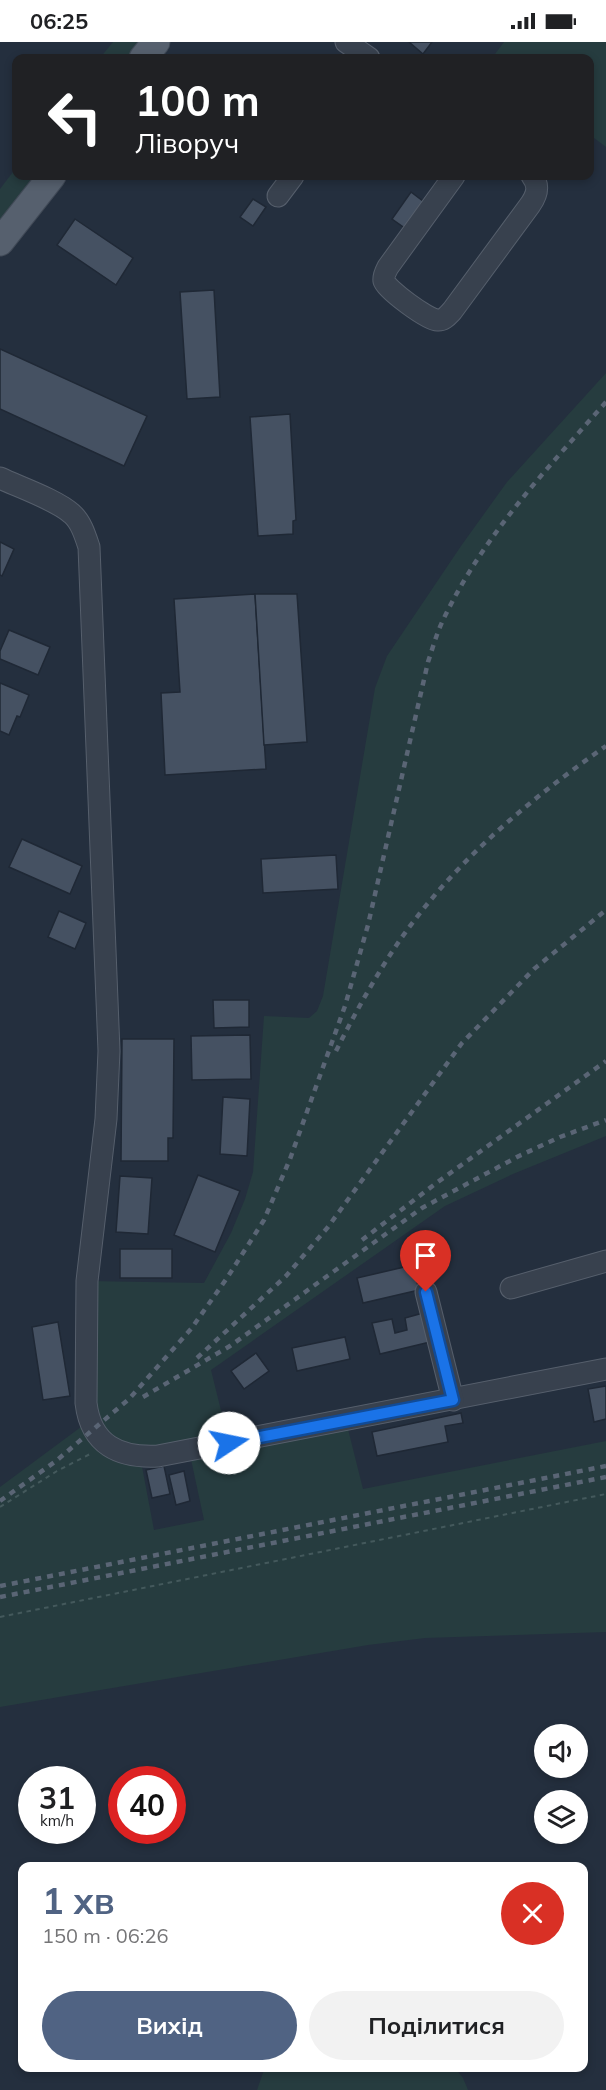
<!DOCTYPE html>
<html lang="uk">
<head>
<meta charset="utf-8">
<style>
  :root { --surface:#fff; --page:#f2f2f2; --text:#202124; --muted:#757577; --accent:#506383 }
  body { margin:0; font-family:Mulish,sans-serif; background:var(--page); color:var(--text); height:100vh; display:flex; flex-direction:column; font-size:22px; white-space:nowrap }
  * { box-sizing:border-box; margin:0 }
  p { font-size:20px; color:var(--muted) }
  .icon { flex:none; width:33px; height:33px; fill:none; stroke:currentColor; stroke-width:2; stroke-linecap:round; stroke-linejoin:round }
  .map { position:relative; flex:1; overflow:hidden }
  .side { position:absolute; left:18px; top:1820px; width:570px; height:210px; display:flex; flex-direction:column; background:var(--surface); border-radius:12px; box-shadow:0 3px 9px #0003 }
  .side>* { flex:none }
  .hud { position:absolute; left:12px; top:12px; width:582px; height:126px; border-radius:12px; box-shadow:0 3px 9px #0003; background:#202124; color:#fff; overflow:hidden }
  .tools { position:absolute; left:534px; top:1682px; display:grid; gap:12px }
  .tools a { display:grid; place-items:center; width:54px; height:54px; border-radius:50%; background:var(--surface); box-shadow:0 3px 9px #0003; font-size:30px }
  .speed { position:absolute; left:18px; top:1724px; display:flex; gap:12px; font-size:30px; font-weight:700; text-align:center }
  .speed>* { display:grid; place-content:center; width:78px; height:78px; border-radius:50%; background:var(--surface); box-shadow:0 3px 9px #0003; line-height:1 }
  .speed small { font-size:15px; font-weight:400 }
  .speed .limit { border:9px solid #d22; background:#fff; color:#111 }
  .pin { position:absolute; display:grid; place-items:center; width:51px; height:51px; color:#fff; margin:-62px -26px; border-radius:50% 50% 50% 0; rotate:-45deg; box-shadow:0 0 6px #0007 }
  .pin .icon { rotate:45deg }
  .me { position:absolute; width:66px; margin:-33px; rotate:79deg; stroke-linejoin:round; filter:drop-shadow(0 0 4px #0008) }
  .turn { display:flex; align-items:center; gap:21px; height:126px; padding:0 24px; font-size:27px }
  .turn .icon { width:78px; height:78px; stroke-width:2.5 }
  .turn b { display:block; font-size:42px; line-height:51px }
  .round { display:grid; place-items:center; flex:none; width:63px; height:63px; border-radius:32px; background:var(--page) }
  .summary { display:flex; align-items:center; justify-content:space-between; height:102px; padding:0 24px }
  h1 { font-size:36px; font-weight:700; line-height:45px; color:var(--accent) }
  .primary-button { display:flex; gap:12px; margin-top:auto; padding:12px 24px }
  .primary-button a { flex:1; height:69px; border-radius:36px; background:var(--accent); color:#fff; font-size:24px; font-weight:700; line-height:69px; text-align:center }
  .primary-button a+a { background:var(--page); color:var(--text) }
  .status { display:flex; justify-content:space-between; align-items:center; height:42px; padding:0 30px; background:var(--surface); direction:ltr }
  .status svg { height:16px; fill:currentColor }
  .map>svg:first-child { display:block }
  .green { fill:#263c3f; fill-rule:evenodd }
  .building { fill:#455162; stroke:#1f2835; stroke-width:1.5 }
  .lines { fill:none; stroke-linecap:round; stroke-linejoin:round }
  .minor-casing { stroke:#565f6c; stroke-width:23 }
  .major-casing { stroke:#414a57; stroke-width:29 }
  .path { stroke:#44595c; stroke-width:2; stroke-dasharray:4.5 4.5; stroke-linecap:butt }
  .minor { stroke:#38414e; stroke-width:21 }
  .major { stroke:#56606e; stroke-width:27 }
  .rail { stroke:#5a6575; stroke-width:4.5; stroke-dasharray:6 6; stroke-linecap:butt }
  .route-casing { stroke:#114b97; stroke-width:15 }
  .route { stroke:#1a73e8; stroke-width:10 }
</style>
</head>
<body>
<div class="status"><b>06:25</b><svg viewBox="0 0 49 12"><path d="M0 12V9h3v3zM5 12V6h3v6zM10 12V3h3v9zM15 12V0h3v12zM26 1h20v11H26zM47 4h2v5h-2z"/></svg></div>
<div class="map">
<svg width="606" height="2048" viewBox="0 0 606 2048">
  <rect width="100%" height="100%" fill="#242f3e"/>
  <g class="green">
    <path d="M113,0h43l-13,16h-43z"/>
    <path d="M504,0h102v105l-16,-12v-77h-98z"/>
    <path d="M16,126v8h36l-52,66v-53z"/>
    <path d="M606,331v763l-93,38 -68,32 -234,164 18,73 117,-22 17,68 243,-48v191l-181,6 -57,7 -368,62v-220l89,-66 -2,-140 117,2 27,-50 14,-34 8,-27 11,-156 45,2 8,-7 6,-15 52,-308 12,-32 74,-110 46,-64zM189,1408l15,70 -50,10 -14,-74z"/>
    <path d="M265,2025h189l9,11 5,12h-211z"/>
  </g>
  <g class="building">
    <path d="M409,0h23l-9,12z"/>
    <path d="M411,150l17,13 -19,26 -17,-12z"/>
    <path d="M253,157l13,8 -13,19 -13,-9z"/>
    <path d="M75,177l58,39 -17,27 -59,-40z"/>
    <path d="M214,248l6,107 -33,2 -7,-107z"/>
    <path d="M0,307l147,67 -23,50 -124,-57z"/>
    <path d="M290,372l6,106 -3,1v13l-35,2 -8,-119z"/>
    <path d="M0,500l14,7 -12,27 -2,-1z"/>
    <path d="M255,552l11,175 -101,6 -4,-82 19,-1 -6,-93z"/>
    <path d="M255,552h42l10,148 -43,3z"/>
    <path d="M9,588l41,17 -12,28 -38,-16v-8z"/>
    <path d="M0,641l29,12 -9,22 -3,-1 -8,19 -9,-4z"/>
    <path d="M22,797l60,27 -12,28 -61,-27z"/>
    <path d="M336,813l2,34 -75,4 -2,-34z"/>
    <path d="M59,869l27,12 -11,26 -27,-12z"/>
    <path d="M213,958h36v27l-35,1z"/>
    <path d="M250,993l1,44 -59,1 -1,-44z"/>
    <path d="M122,997h52l-1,99h-5v23h-47z"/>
    <path d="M223,1055l27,2 -3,57 -27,-2z"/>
    <path d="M198,1133l42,16 -25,61 -41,-17z"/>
    <path d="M120,1134l32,2 -4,56 -32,-2z"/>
    <rect x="120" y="1207" width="52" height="29"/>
    <path d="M413,1223l6,25 -56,13 -6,-25z"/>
    <path d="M423,1271l7,29 -50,12 -8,-31 20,-4 3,14 12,-3 -2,-12z"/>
    <path d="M58,1280l12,74 -27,4 -11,-73z"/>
    <path d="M345,1295l5,22 -53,12 -5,-23z"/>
    <path d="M256,1311l13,18 -25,18 -13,-18z"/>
    <path d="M606,1344v33l-12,3 -6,-33z"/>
    <path d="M461,1371l2,10 -18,3 3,16 -71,14 -5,-24z"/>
    <path d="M164,1424l6,28 -18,4 -6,-28z"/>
    <path d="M184,1429l6,30 -14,4 -7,-30z"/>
  </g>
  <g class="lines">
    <defs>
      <g id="minor">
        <path d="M346,0l23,16"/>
        <path d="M454,134l-66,91c-2,4 -5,9 -4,14 2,8 44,39 53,39 7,1 11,-5 15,-9l78,-106c7,-10 10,-19 2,-29"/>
        <path d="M278,154l15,-20"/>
        <path d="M0,436c19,9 57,22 72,36 9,8 13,21 17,33l20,504 -3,68 -19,162 -1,122c5,42 33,55 72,53l448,-87"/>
        <path d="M511,1246l95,-27"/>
        <path d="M426,1250l27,108"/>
      </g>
      <g id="major">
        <path d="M143,16l13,-16"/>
        <path d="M0,200l52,-66"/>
      </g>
    </defs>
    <use href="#minor" class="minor-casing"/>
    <use href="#major" class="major-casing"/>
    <g class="path">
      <path d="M0,1465l57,-36 35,-18"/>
      <path d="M0,1575l606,-123"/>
    </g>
    <use href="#minor" class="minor"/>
    <use href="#major" class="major"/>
    <g class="rail">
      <path d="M336,1009c19,-38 40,-76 64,-111 55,-79 129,-140 206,-194"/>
      <path d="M362,1198l73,-56 171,-123"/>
      <path d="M197,1316l89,-82 42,-49 134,-184 72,-74 72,-59"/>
      <path d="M143,1355l87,-51 192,-138 97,-52 41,-19 46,-17"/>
      <path d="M0,1459l56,-40 73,-62 62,-70 36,-51 37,-58 26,-61 55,-153 23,-81 60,-263c5,-15 9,-30 16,-44 40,-83 101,-147 162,-216"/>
      <path d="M0,1544l606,-120"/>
      <path d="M0,1555l606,-120"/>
    </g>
  </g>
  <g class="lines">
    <defs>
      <path id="route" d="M229,1401l224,-43 -27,-108"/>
    </defs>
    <use href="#route" class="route-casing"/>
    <use href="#route" class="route"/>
  </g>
</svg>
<div class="tools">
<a><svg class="icon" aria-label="sound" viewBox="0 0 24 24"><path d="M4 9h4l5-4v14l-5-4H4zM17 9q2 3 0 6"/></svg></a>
<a><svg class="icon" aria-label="layers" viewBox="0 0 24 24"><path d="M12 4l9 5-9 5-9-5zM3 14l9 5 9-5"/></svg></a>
</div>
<div class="speed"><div>31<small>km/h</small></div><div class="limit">40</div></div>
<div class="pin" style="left:426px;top:1250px;background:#d93025"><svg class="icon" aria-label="arrive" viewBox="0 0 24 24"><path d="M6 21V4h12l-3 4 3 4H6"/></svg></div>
<svg class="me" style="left:229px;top:1401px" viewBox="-20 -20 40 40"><circle r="19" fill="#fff"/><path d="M0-13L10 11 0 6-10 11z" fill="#1a73e8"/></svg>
<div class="hud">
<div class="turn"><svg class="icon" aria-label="left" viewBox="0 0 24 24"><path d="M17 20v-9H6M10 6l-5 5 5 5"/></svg><div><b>100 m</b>Ліворуч</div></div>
</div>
<section class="side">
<div class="summary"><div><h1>1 хв</h1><p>150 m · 06:26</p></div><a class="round" style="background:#d93025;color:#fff"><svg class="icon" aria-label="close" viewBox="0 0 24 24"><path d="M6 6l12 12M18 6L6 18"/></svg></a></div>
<div class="primary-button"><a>Вихід</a><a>Поділитися</a></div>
</section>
</div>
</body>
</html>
